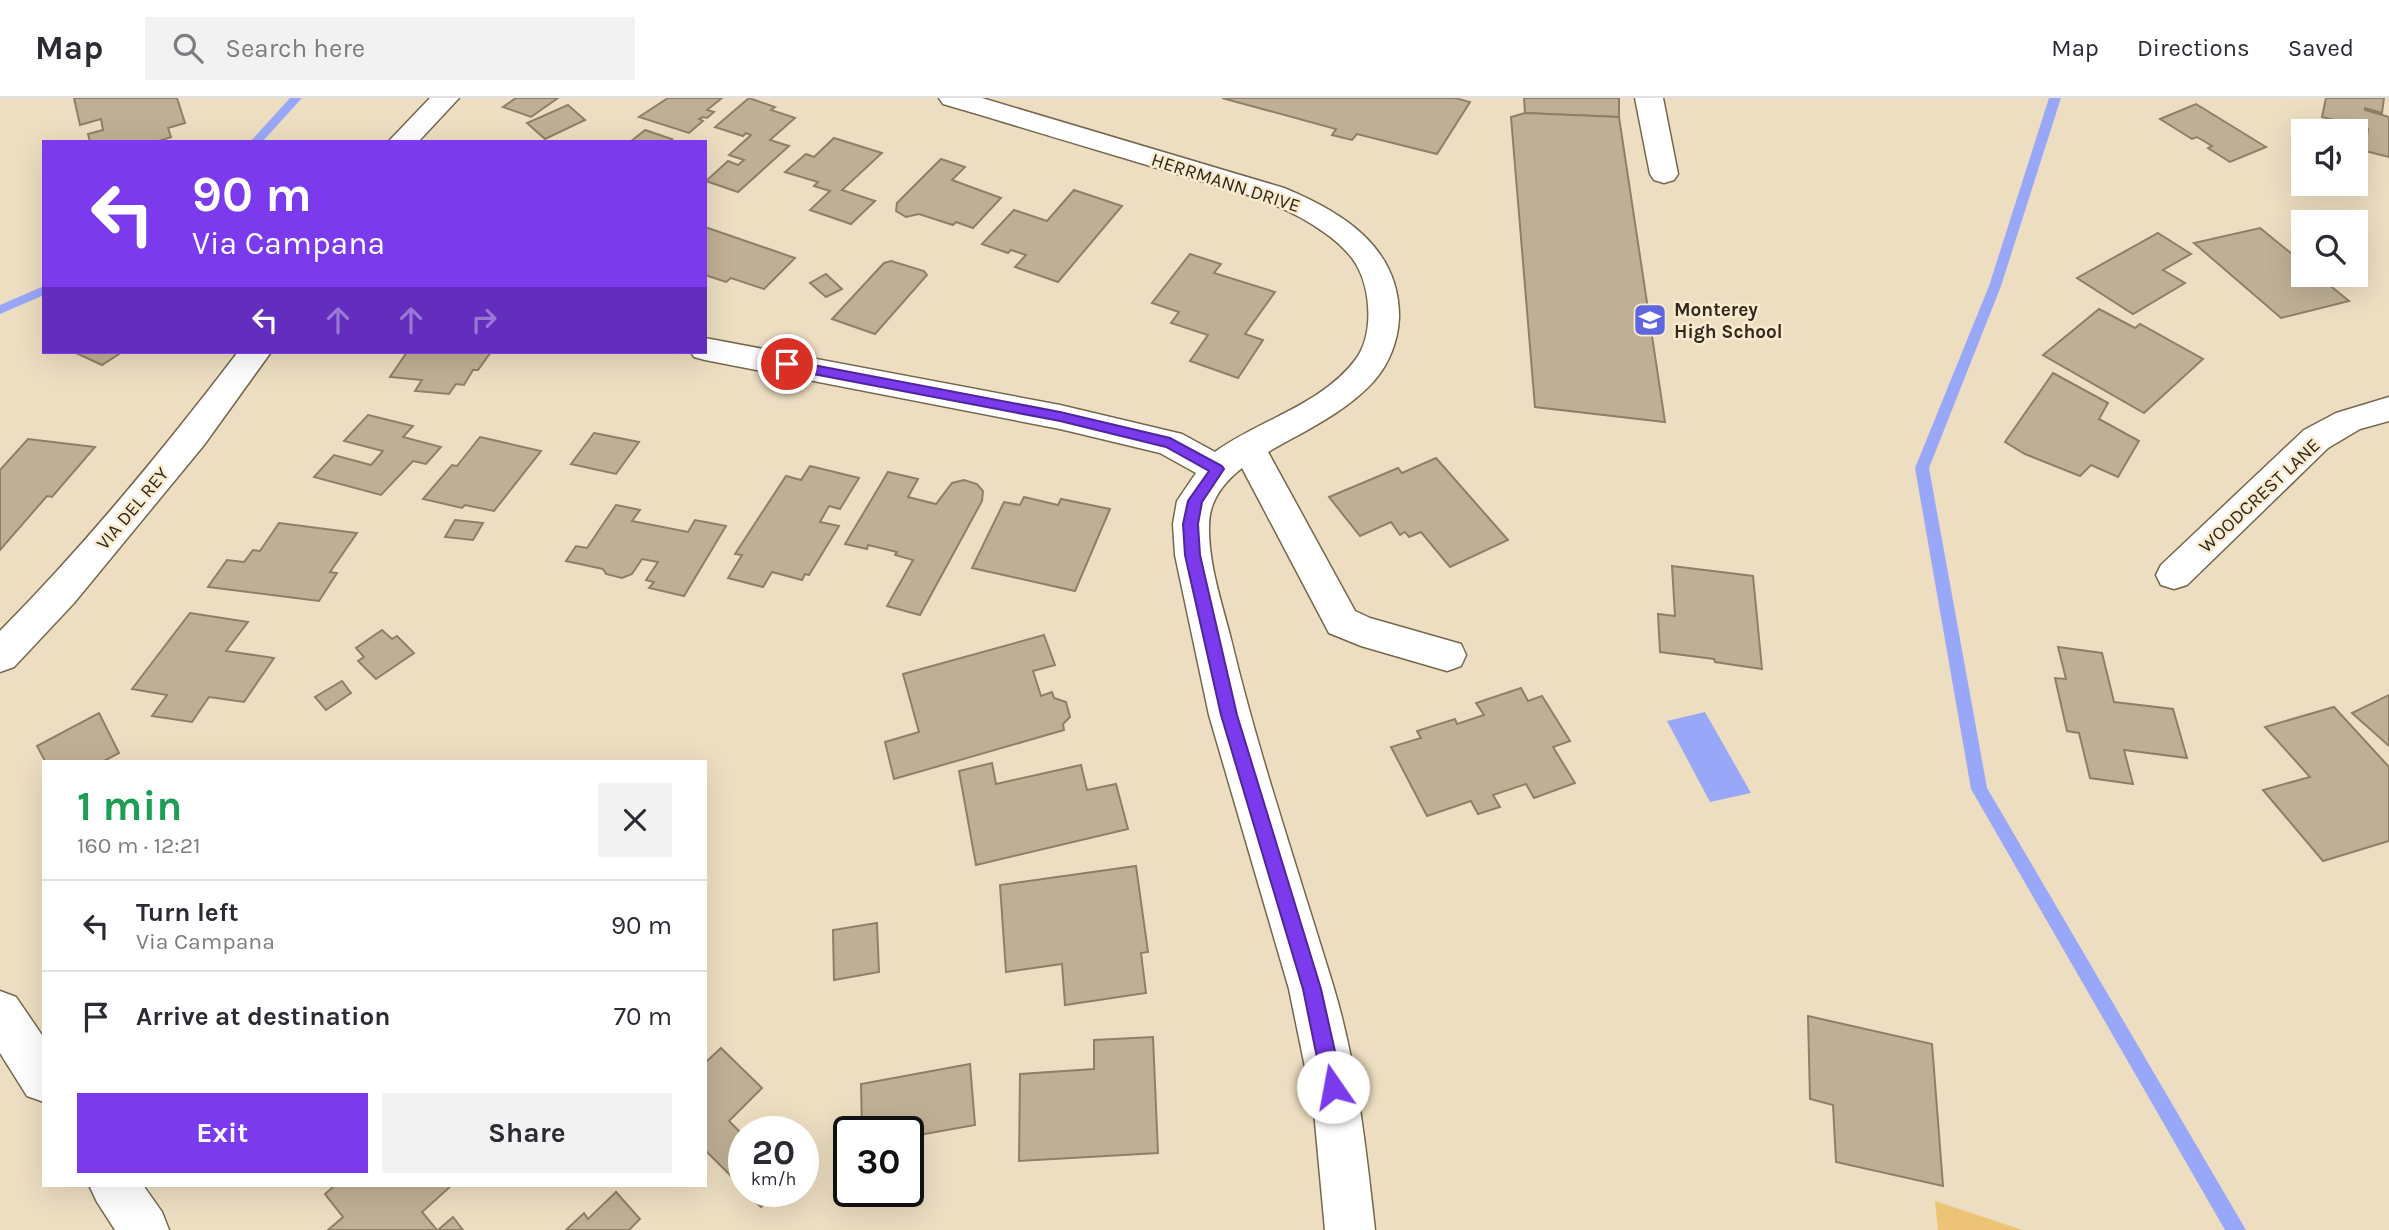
<!DOCTYPE html>
<html lang="en">
<head>
<meta charset="utf-8">
<style>
  :root { --surface:#fff; --page:#f2f2f3; --text:#2b2b33; --muted:#7c7c81; --line:#e1e1e2; --accent:#7c3aed }
  body { margin:0; font-family:Karla,sans-serif; background:var(--page); color:var(--text); height:100vh; display:flex; flex-direction:column; font-size:26px; white-space:nowrap }
  * { box-sizing:border-box; margin:0 }
  p { font-size:23px; color:var(--muted) }
  .icon { flex:none; width:38px; height:38px; fill:none; stroke:currentColor; stroke-width:2; stroke-linecap:round; stroke-linejoin:round }
  .map { position:relative; flex:1; overflow:hidden }
  .sheet { position:absolute; left:42px; top:662px; width:665px; height:427px; display:flex; flex-direction:column; background:var(--surface); border-radius:0px; box-shadow:0 7px 28px #0002 }
  .sheet>* { flex:none }
  .guide { position:absolute; left:42px; top:42px; width:665px; height:214px; border-radius:0px; box-shadow:0 7px 28px #0002; background:#7c3aed; color:#fff; overflow:hidden }
  .tools { position:absolute; left:2291px; top:21px; display:grid; gap:14px }
  .tools a { display:grid; place-items:center; width:77px; height:77px; border-radius:0px; background:var(--surface); box-shadow:0 7px 28px #0002; font-size:35px }
  .speed { position:absolute; left:728px; top:1018px; display:flex; gap:14px; font-size:35px; font-weight:700; text-align:center }
  .speed>* { display:grid; place-content:center; width:91px; height:91px; border-radius:50%; background:var(--surface); box-shadow:0 7px 28px #0002; line-height:1 }
  .speed small { font-size:18px; font-weight:400 }
  .speed .limit { border:4px solid #111; border-radius:10px; background:#fff; color:#111 }
  .pin { position:absolute; display:grid; place-items:center; width:60px; height:60px; color:#fff; margin:-30px; border:4px solid #fff; border-radius:50%; box-shadow:0 2px 7px #0007 }
  .me { position:absolute; width:77px; margin:-38px; rotate:348deg; stroke-linejoin:round; filter:drop-shadow(0 0 5px #0008) }
  .turn { display:flex; align-items:center; gap:24px; height:147px; padding:0 35px; font-size:32px }
  .turn .icon { width:91px; height:91px; stroke-width:2.5 }
  .turn b { display:block; font-size:49px; line-height:60px }
  .lanes { display:flex; align-items:center; height:66px; padding:0 35px; background:#0003; justify-content:center; gap:35px; direction:ltr }
  .lanes .off { opacity:.35 }
  .round { display:grid; place-items:center; flex:none; width:74px; height:74px; border-radius:0px; background:var(--page) }
  .overview { display:flex; align-items:center; justify-content:space-between; height:119px; padding:0 35px }
  h1 { font-size:42px; font-weight:700; line-height:52px; color:#1e9e55 }
  .action { display:flex; gap:14px; margin-top:auto; padding:14px 35px }
  .action a { flex:1; height:80px; border-radius:0px; background:var(--accent); color:#fff; font-size:28px; font-weight:700; line-height:80px; text-align:center }
  .action a+a { background:var(--page); color:var(--text) }
  ul { padding:0; list-style:none }
  li { display:flex; align-items:center; gap:21px; height:91px; padding:0 35px; border-top:2px solid var(--line) }
  li div { flex:1 }
  li b { display:block; font-size:26px }
  li em { font-style:normal }
  header { display:flex; align-items:center; gap:42px; box-sizing:border-box; height:98px; padding:0 35px; background:var(--surface); border-bottom:2px solid var(--line) }
  header strong { font-size:33px }
  nav { display:flex; gap:38px; margin-inline-start:auto; font-size:24px }
  .search { width:490px; height:63px; background:var(--page); display:flex; align-items:center; gap:18px; box-sizing:border-box; padding:0 24px; border-radius:0px; color:var(--muted); font-size:26px }
  .map>svg:first-child { display:block }
  .green { fill:#edc475 }
  .water { fill:#99a7f9 }
  .lines { fill:none; stroke-linecap:round; stroke-linejoin:round }
  .stream { fill:#99a7f9; fill-rule:evenodd }
  .building { fill:#bfb095; stroke:#8e8065; stroke-width:2 }
  .minor-casing { stroke:#75674e; stroke-width:3 }
  .minor { fill:#fff; fill-rule:evenodd }
  .route { fill:#7c3aed; stroke:#51269a; stroke-width:2 }
  .labels { text-anchor:middle; stroke-width:5; stroke-linejoin:round; paint-order:stroke }
  .street-label { font-size:19px; fill:#2f291e; stroke:#fbebce }
  .poi-label { font-size:19px; font-weight:bold; fill:#2f291e; stroke:#fbebce; text-anchor:start }
</style>
</head>
<body>
<header>
<strong>Map</strong>
<div class="search"><svg class="icon" aria-label="search" viewBox="0 0 24 24"><circle cx="10" cy="10" r="6"/><path d="M15 15l6 6"/></svg>Search here</div>
<nav><a>Map</a><a>Directions</a><a>Saved</a></nav>
</header>
<div class="map">
<svg width="2389" height="1132" viewBox="0 0 2389 1132">
  <rect width="100%" height="100%" fill="#eddec1"/>
  <path class="green" d="M1935,1103l88,29h-85z"/>
  <path class="water" d="M1705,614l46,81 -41,9 -43,-81z"/>
  <g class="lines">
    <g class="stream">
      <path d="M290,0h12l-40,44h-12z"/>
      <path d="M2049,0h12l-60,188 -72,182 58,320 259,442h-21l-254,-441 -56,-321 74,-182z"/>
      <path d="M44,188v9l-44,19v-9z"/>
    </g>
  </g>
  <g class="building">
    <path d="M74,0h103l8,25 -17,5 3,9 -15,5h-66l-2,-8 15,-4 -2,-11 -21,6z"/>
    <path d="M516,0h42l-27,19 -28,-10z"/>
    <path d="M668,0h54l-15,12 7,2 -7,6 -4,-1 -4,2 4,2 -14,12 -50,-16z"/>
    <path d="M749,0l26,9 -4,3 24,8 -25,22 19,6 -51,46 -32,-11 22,-20 10,4 6,-5 -15,-5 22,-20 -5,-2 -3,3 -28,-9z"/>
    <path d="M1222,0h233l15,4 -33,52 -80,-20 -5,6 -20,-5 4,-6z"/>
    <path d="M1524,0h95v19l-94,-4z"/>
    <path d="M2326,0h58l-2,15 -17,-5v2l24,7v40l-24,-6 3,-22 -46,-12z"/>
    <path d="M2196,6l70,43 -36,15 -22,-14 4,-2 -15,-9 -5,2 -32,-20z"/>
    <path d="M568,7l17,15 -40,19 -18,-16z"/>
    <path d="M1525,15l94,4 46,305 -130,-15 -24,-290z"/>
    <path d="M645,32l27,9 -4,3h-38z"/>
    <path d="M834,40l48,15 -40,37 33,11 -24,23 -41,-14 20,-19 -16,-5 4,-4 -33,-10 21,-18 8,3z"/>
    <path d="M941,61l24,8 -13,13 49,18 -28,30 -17,-6 -3,3 -34,-11 -13,3 -10,-6 1,-8z"/>
    <path d="M1074,92l48,16 -64,76 -43,-15 11,-12 -15,-5 -3,3 -26,-9 32,-34 33,11z"/>
    <path d="M705,129l90,31 -31,31 -33,-11 -5,4 -21,-7z"/>
    <path d="M2260,130l43,35v12h14l32,26 -68,17 -87,-75z"/>
    <path d="M2158,135l33,21 -28,16 22,13 -52,31 -56,-36z"/>
    <path d="M1190,156l31,10 -7,9 61,19 -30,42 18,6 -25,38 -48,-17 18,-26 -37,-12 8,-11 -27,-9z"/>
    <path d="M891,163l33,10 3,4 -52,59 -43,-15 52,-56z"/>
    <path d="M826,176l16,15 -16,8 -16,-14z"/>
    <path d="M2099,211l36,19 5,-4 63,35 -59,54 -101,-58z"/>
    <path d="M74,254h48l-20,13z"/>
    <path d="M407,254h84l-13,18h-5l-9,15 -8,-1 -7,10 -34,-3 7,-11 -32,-3z"/>
    <path d="M2053,275l55,30 -9,16 40,22 -21,36 -27,-12 -11,11 -55,-22 -20,-12z"/>
    <path d="M368,317l45,11 -10,11 38,10 -15,17 -13,-3 -32,34 -67,-18 20,-22 37,10 12,-14 -39,-10z"/>
    <path d="M594,335l45,9 -23,32 -45,-10z"/>
    <path d="M480,339l61,14 -47,60 -29,-6 -3,3 -39,-9 29,-34 5,1z"/>
    <path d="M28,341l67,8 -43,50 -5,-1 -47,54v-80z"/>
    <path d="M1436,360l72,82 -58,27 -29,-35 -12,5 -4,-5 -5,3 -9,-13 -31,14 -31,-39 69,-29 4,5z"/>
    <path d="M810,368l49,12 -19,31 -11,-3 -9,16 19,4 -30,49 -4,-1 -3,6 -30,-8 -9,15 -35,-9 14,-23 -7,-1 51,-78 15,4z"/>
    <path d="M888,374l30,7 -10,18 28,7 16,-21 12,-3 13,4 6,7 -1,10 -62,114 -33,-9 26,-46 -18,-5 2,-3 -29,-7 -1,4 -22,-5z"/>
    <path d="M1024,399l34,8 3,-6 49,10 -35,82 -103,-23 32,-66 16,3z"/>
    <path d="M616,407l24,5 -8,11 56,11 7,-12 31,6 -42,70 -35,-8 5,-6 -8,-2 12,-18 -16,-3 -10,15 -10,4 -16,-4 -3,-5 -37,-8 10,-15 11,2z"/>
    <path d="M455,422l28,3 -10,17 -28,-3z"/>
    <path d="M279,425l78,10 -27,39 7,1 -18,28 -111,-14 19,-27 17,2 9,-12 7,1z"/>
    <path d="M1672,468l81,10 9,93 -47,-7 -1,-3 -54,-7 -2,-38 17,2z"/>
    <path d="M190,515l58,9 -22,29 48,7 -30,44 -35,-5 -17,25 -40,-6 15,-21 -35,-6z"/>
    <path d="M382,532l10,9 5,-3 17,17 -38,26 -18,-18 6,-4 -8,-9z"/>
    <path d="M1044,537l11,30 -22,6 8,25 11,-4 2,6 12,4 4,15 -7,7 1,6 -170,49 -9,-37 34,-10 -16,-58z"/>
    <path d="M2058,549l44,6 12,49 59,7 14,49 -63,-8 9,34 -43,-6 -11,-45 -12,-2 -12,-53 11,1z"/>
    <path d="M342,583l9,12 -25,17 -11,-13z"/>
    <path d="M1521,590l7,13 14,-5 28,45 -17,6 22,36 -41,15 -8,-14 -33,11 7,12 -22,7 -7,-13 -44,15 -36,-69 30,-9 -4,-7 38,-12 2,5 27,-9 -8,-12z"/>
    <path d="M2389,597v51l-37,-33z"/>
    <path d="M2334,609l55,60v74l-66,20 -60,-71 47,-13 -45,-50z"/>
    <path d="M99,615l20,40 -15,8h-59l-8,-15z"/>
    <path d="M992,665l4,21 85,-19 6,25 29,-6 12,45 -152,36 -17,-94z"/>
    <path d="M1136,768l12,86 -7,1 5,40 -81,12 -3,-41 -56,8 -6,-87z"/>
    <path d="M877,825l2,49 -45,8 -1,-50z"/>
    <path d="M1808,918l124,28 11,142 -107,-24 -3,-57 -23,-6z"/>
    <path d="M1153,939l5,116 -139,8 1,-87 74,-5v-29z"/>
    <path d="M721,950l41,40 -33,33 15,15v53l-39,-39v-87z"/>
    <path d="M970,966l5,61 -67,12v-5h-46l-1,-48z"/>
    <path d="M335,1087h117l-30,27 15,18h-109l15,-13 -18,-23z"/>
    <path d="M616,1094l24,27 -11,11h-63l18,-17 4,6z"/>
    <path d="M746,1094h30l-15,15z"/>
    <path d="M453,1119l10,13h-25z"/>
  </g>
  <g class="lines">
    <defs>
      <g id="minor">
        <path d="M430,0h29l-41,44h-30z"/>
        <path d="M939,0h43l302,90c58,24 116,59 115,130 -1,23 -10,46 -25,63 -29,32 -70,50 -106,71l87,159 15,7 91,26 5,11 -5,11 -14,5 -86,-25 -32,-13 -87,-165c-18,14 -33,33 -33,57 -1,38 13,78 22,114 28,117 67,231 102,346 24,79 33,163 42,245h-50l-11,-119 -25,-122 -80,-274 -34,-160 -2,-31 4,-23 19,-28 -36,-20 -100,-24 -355,-69 -11,-3 -3,-5h14v-14l355,67 122,29 33,18c44,-32 107,-47 141,-93 19,-26 15,-76 -4,-101 -8,-10 -17,-18 -27,-25 -46,-34 -105,-46 -158,-62 -74,-22 -149,-45 -224,-67z"/>
        <path d="M1635,0h28l15,76 -4,6 -10,3 -10,-3 -4,-6z"/>
        <path d="M238,254h33l-67,93 -130,158 -60,64 -14,5v-41c86,-87 164,-182 238,-279z"/>
        <path d="M2389,299v24l-29,8 -32,19 -141,137 -13,4 -13,-4 -5,-10 5,-10 143,-135 32,-17z"/>
        <path d="M0,893l16,6 28,41v64l-17,-6 -27,-43z"/>
        <path d="M89,1087h54l19,27 7,18h-54l-18,-28z"/>
      </g>
    </defs>
    <use href="#minor" class="minor-casing"/>
    <use href="#minor" class="minor"/>
  </g>
  <path class="route" d="M787,262l273,52 110,26 52,28 2,3 -22,33 -4,22 2,31 37,160 84,274 22,98 -3,7 -7,2 -7,-2 -3,-7 -20,-98 -82,-274 -36,-160 -2,-31 5,-23 21,-30 -43,-24 -106,-26 -278,-53 -2,-4z"/>
  <defs>
    <symbol id="school-square" viewBox="-11 -11 22 22"><rect x="-9" y="-9" width="18" height="18" rx="4" fill="#5e67df" stroke="#fbebce"/><path d="M0-5L7-2L0 1L-7-2ZM-4 1L0 2.5L4 1V4Q0 6-4 4Z" fill="#fff"/></symbol>
  </defs>
  <g fill-rule="evenodd">
    <use href="#school-square" x="1631" y="203" width="38" height="38"/>
  </g>
  <g class="labels">
    <g class="street-label">
      <text transform="translate(1226 84) rotate(18)" y="7">HERRMANN DRIVE</text>
      <text transform="translate(2259 397) rotate(-43)" y="7">WOODCREST LANE</text>
      <text transform="translate(132 410) rotate(-50)" y="7">VIA DEL REY</text>
    </g>
    <g class="poi-label">
      <text x="1674" y="218">Monterey<tspan x="1674" dy="22">High School</tspan></text>
    </g>
  </g>
</svg>
<div class="tools">
<a><svg class="icon" aria-label="sound" viewBox="0 0 24 24"><path d="M4 9h4l5-4v14l-5-4H4zM17 9q2 3 0 6"/></svg></a>
<a><svg class="icon" aria-label="search" viewBox="0 0 24 24"><circle cx="10" cy="10" r="6"/><path d="M15 15l6 6"/></svg></a>
</div>
<div class="speed"><div>20<small>km/h</small></div><div class="limit">30</div></div>
<div class="pin" style="left:787px;top:266px;background:#d93025"><svg class="icon" aria-label="arrive" viewBox="0 0 24 24"><path d="M6 21V4h12l-3 4 3 4H6"/></svg></div>
<svg class="me" style="left:1333px;top:989px" viewBox="-20 -20 40 40"><circle r="19" fill="#fff"/><path d="M0-13L10 11 0 6-10 11z" fill="#7c3aed"/></svg>
<div class="guide">
<div class="turn"><svg class="icon" aria-label="left" viewBox="0 0 24 24"><path d="M17 20v-9H6M10 6l-5 5 5 5"/></svg><div><b>90 m</b>Via Campana</div></div>
<div class="lanes"><svg class="icon" aria-label="left" viewBox="0 0 24 24"><path d="M17 20v-9H6M10 6l-5 5 5 5"/></svg><svg class="icon off" aria-label="ahead" viewBox="0 0 24 24"><path d="M12 20V5M6 11l6-6 6 6"/></svg><svg class="icon off" aria-label="ahead" viewBox="0 0 24 24"><path d="M12 20V5M6 11l6-6 6 6"/></svg><svg class="icon off" aria-label="right" viewBox="0 0 24 24"><path d="M7 20v-9h11M14 6l5 5-5 5"/></svg></div>
</div>
<section class="sheet">
<div class="overview"><div><h1>1 min</h1><p>160 m · 12:21</p></div><a class="round"><svg class="icon" aria-label="close" viewBox="0 0 24 24"><path d="M6 6l12 12M18 6L6 18"/></svg></a></div>
<ul>
<li><svg class="icon" aria-label="left" viewBox="0 0 24 24"><path d="M17 20v-9H6M10 6l-5 5 5 5"/></svg><div><b>Turn left</b><p>Via Campana</p></div><em>90 m</em></li>
<li><svg class="icon" aria-label="arrive" viewBox="0 0 24 24"><path d="M6 21V4h12l-3 4 3 4H6"/></svg><div><b>Arrive at destination</b></div><em>70 m</em></li>
</ul>
<div class="action"><a>Exit</a><a>Share</a></div>
</section>
</div>
</body>
</html>
